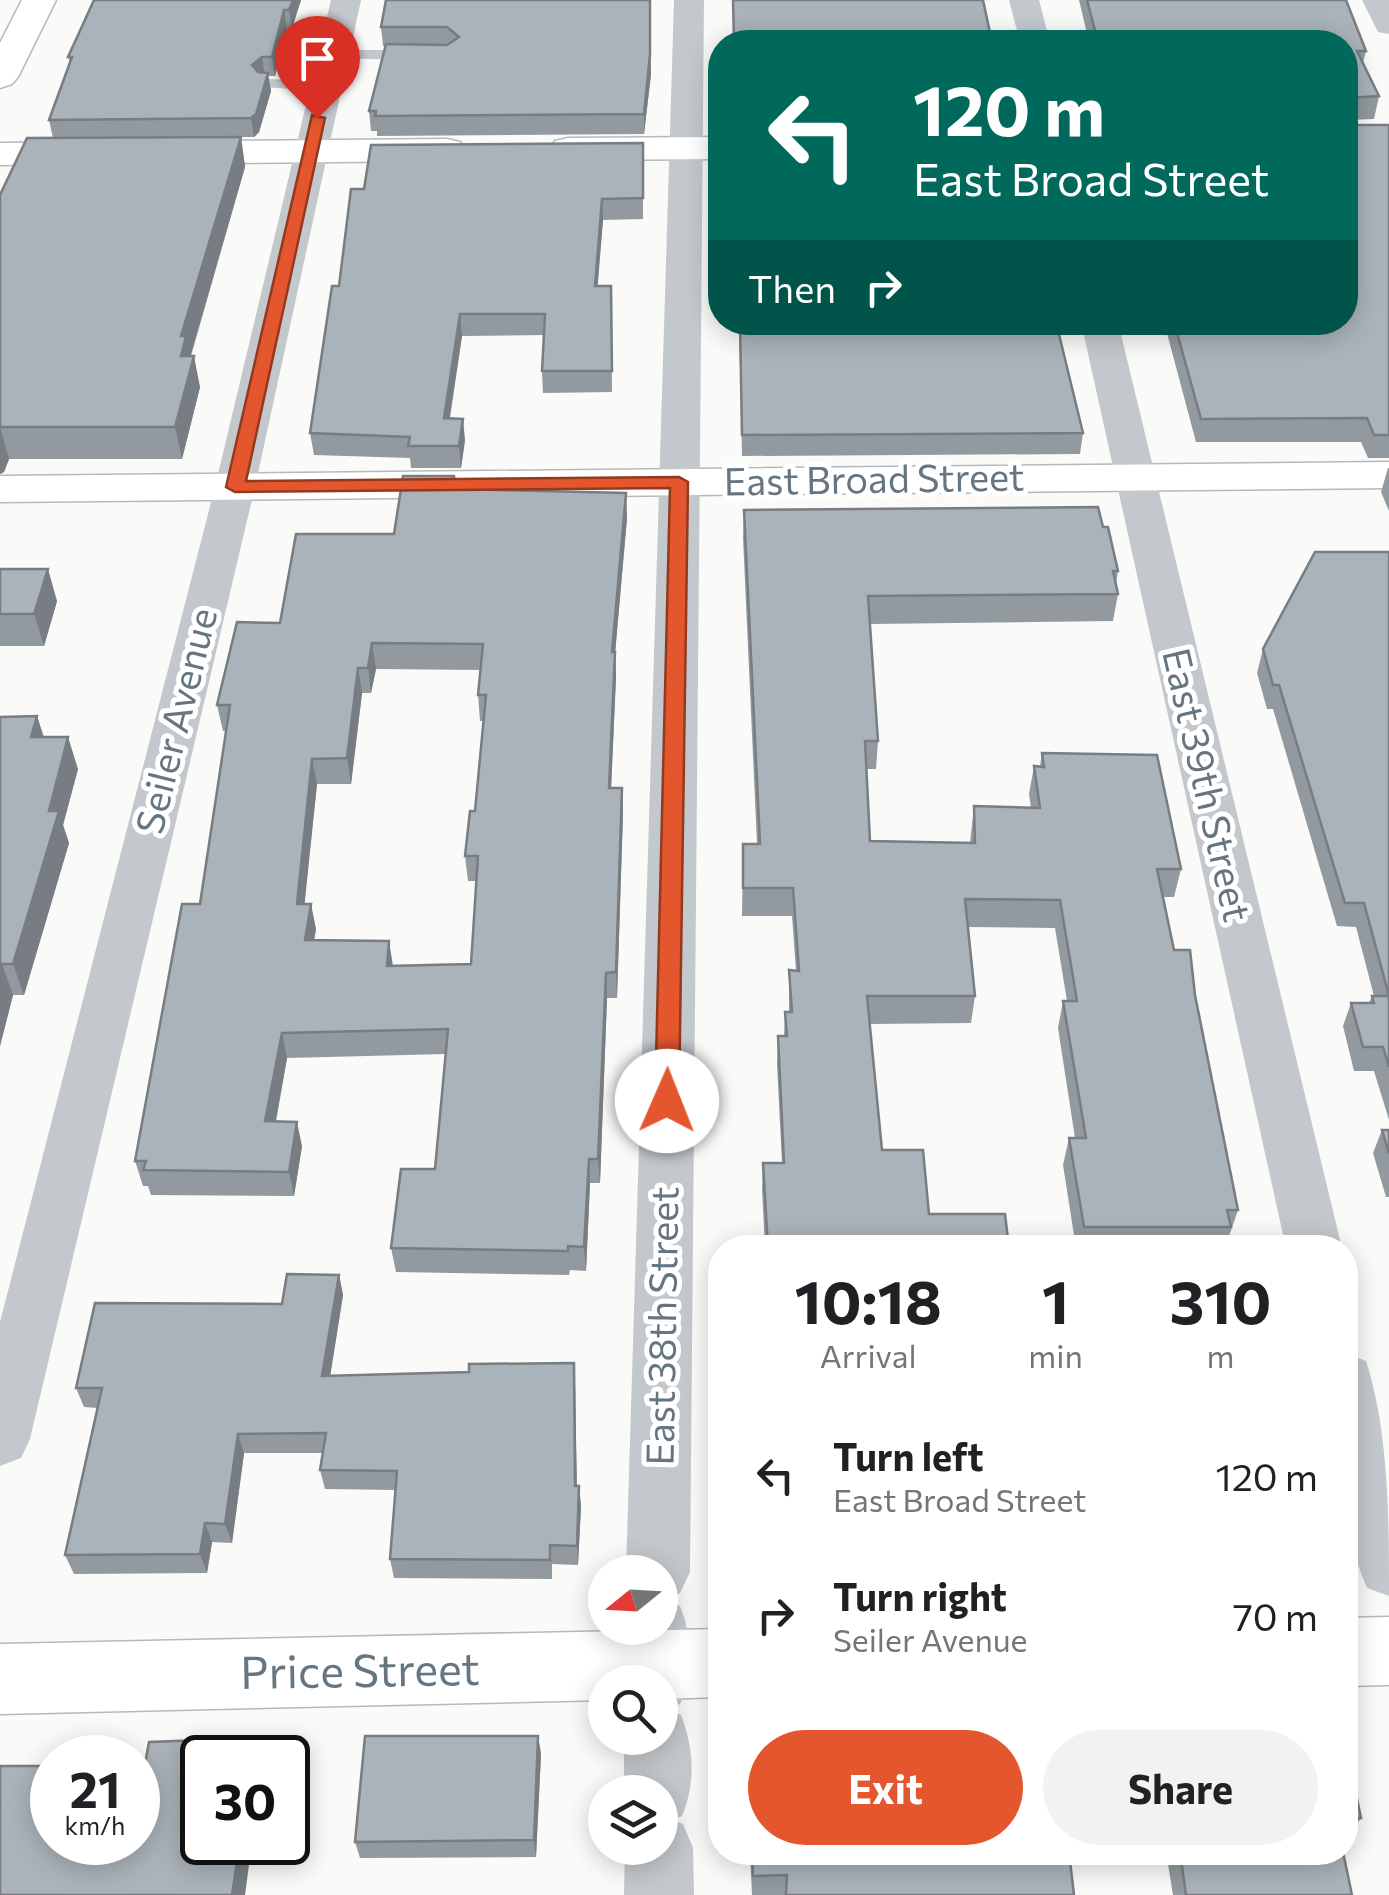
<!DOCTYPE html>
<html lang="en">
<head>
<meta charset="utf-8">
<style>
  :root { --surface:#fff; --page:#f2f2f2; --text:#202124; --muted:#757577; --accent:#e4572e }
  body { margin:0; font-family:Commissioner,sans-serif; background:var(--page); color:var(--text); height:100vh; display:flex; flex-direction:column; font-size:38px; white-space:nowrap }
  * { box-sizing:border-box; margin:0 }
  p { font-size:32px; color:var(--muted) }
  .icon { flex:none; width:55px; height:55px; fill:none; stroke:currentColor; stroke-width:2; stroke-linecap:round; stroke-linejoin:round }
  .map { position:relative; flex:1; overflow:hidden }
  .sheet { position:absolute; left:708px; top:1235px; width:650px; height:630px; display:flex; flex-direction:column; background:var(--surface); border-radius:40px; box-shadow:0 5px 25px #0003 }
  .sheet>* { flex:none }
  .banner { position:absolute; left:708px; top:30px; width:650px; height:305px; border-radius:40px; box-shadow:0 5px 25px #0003; background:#00695c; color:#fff; overflow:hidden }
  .needle { width:65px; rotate:252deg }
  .fabs { position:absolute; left:588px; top:1555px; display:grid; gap:20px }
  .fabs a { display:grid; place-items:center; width:90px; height:90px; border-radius:50%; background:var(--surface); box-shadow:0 5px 25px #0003; font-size:50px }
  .speed { position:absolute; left:30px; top:1735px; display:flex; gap:20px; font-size:50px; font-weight:700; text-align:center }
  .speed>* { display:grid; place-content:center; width:130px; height:130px; border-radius:50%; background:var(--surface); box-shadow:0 5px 25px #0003; line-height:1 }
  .speed small { font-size:25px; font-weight:400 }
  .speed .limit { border:5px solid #111; border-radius:15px; background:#fff; color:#111 }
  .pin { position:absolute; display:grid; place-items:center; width:85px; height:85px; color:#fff; margin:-102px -42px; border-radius:50% 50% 50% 0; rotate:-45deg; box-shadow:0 0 10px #0007 }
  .pin .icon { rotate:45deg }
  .me { position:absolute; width:110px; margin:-55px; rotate:1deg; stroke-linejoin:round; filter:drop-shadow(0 0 8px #0008) }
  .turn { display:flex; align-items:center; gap:35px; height:210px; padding:0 40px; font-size:45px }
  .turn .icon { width:130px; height:130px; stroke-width:2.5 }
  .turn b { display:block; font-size:70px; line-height:85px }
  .then { display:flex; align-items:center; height:95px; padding:0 40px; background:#0003; gap:20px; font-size:38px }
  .eta { display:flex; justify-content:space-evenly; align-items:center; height:170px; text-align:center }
  .eta b { font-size:60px; font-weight:700; line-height:70px }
  .action { display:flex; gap:20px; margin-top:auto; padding:20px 40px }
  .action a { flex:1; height:115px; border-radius:60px; background:var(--accent); color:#fff; font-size:40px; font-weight:700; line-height:115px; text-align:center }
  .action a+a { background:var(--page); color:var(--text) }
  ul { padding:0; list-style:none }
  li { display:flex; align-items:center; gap:30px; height:140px; padding:0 40px }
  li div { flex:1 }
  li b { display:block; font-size:38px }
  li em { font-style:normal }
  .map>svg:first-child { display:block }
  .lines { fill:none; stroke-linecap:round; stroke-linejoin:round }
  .secondary-casing { stroke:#b3babf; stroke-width:3 }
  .lane { fill:#c3c8cc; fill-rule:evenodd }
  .street { fill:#c3c8cc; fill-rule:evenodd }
  .secondary { fill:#fff; fill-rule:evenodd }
  .wall { fill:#929a9f; fill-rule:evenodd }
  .shaded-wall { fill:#777d82 }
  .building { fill:#aab3b9; stroke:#777d82; stroke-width:2.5; fill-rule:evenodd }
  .route { fill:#e4572e; stroke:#94391e; stroke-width:2.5 }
  .labels { text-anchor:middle; stroke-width:10; stroke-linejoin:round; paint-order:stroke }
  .street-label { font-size:38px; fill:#657683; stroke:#fff }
  .near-street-label { font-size:45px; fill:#657683; stroke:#fff }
</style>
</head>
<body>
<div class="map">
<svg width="1389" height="1895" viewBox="0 0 1389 1895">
  <rect width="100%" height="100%" fill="#fafaf8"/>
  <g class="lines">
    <defs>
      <g id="secondary">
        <path d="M22,0h34l-38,77 -6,7 -12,4v-45z"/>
        <path d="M720,137v22l-152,1 -13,-3 -5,-8 5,-8 13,-3z"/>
        <path d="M447,139l13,3 5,8 -5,8 -13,3 -447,4v-22z"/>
        <path d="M1389,462v26l-1389,14v-26z"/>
        <path d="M1389,1617v68l-44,1v-68z"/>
        <path d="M720,1629v68l-60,2v-17h-55v18l-605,14v-70z"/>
      </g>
    </defs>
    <use href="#secondary" class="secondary-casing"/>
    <g class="lane">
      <path d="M333,50h80l8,5 -8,5 -86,-2 -2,-3z"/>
      <path d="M267,79l58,2 8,5 -8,5 -64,-4 -2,-3z"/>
    </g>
    <g class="street">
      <path d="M331,0h30l-106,487 -225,952 -9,19 -21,8v-144l215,-835z"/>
      <path d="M674,0h30l-14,1572 -10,21 -17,7 17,6c13,32 14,67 0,98l-12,5 13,6c13,33 15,68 1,101l-9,4 10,4 10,24 1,47h-70l1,-47h35v-56h-36v-54h36v-56h-36l1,-54h35v-56h-34z"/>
      <path d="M1009,0h30l11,42h-30z"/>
      <path d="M1362,0h27v34l-11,-2z"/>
      <path d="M1081,322h37l224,926h-56z"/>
      <path d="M1345,1353l21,8c23,72 23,157 23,235l-22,-8c-32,-73 -22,-157 -22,-235z"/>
    </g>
    <use href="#secondary" class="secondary"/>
  </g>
  <g class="wall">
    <path d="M301,0l-9,28h-5l-12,48h-7l3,15 -12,41 -5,5h-13l4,30 -54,189 9,31 -18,72h-173l-5,13 -4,2v-279l53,-57 -4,-18 21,-57 -2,-6z"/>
    <path d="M386,0l265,74 -7,60 -267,2v-5h-6l-2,-20 16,-65h-2l-2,-19z"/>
    <path d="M1079,0h267l20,51 -3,12 16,33 -5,23 -26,1v5h41v333h-21l-7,-16h-165l-32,-120h181v-280h-256z"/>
    <path d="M643,143v76l-40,1 -6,66h14l1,106 -69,1 -1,-22 2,-36 -82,1 -12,82 15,22 -4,28h-50l-1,-10 -96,-3 -4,-22 29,-147 25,-97z"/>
    <path d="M739,322h317l27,111 -3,21 -338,2z"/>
    <path d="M1388,468h1v43l-8,-19z"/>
    <path d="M456,489l170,4 1,25 -12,134 1,25 -5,111h11l1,25 -6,185h-10l-7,185h-10l-4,88 -16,-1 -1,5 -173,-3 -5,-24 44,-79 11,-115 -159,4 -11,64 26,24 -8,50 -143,-1 -3,-9h-5l-8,-25 65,-257 26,-173h-3l-6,-26 63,-82 114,-89zM376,669l104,1 -2,25 2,26h4l-9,90 -10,45 3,25h9l-6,83 -78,2 -79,-26 2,-11 -12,-25 13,-120h34l11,-91h9z"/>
    <path d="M744,510l359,17 15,44 -2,13 2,10 -5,27 -243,3 8,117 -2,28h-9l3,72 100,2 4,-37 57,2 -2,-14 5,-28h6l2,-13 139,116 -7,28h-11l11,53 21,45 43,215 -13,38h-149l-13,-83 6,-27h6l-17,-110 5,-27h4l-12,-73 -87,-1 7,69 -4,27 -101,1 12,126 47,64 80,34h-244l-3,-59 1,-26h19l-5,-99 1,-28h6l1,-24h4v-42l7,1 -4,-55h-50l1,-72h14l-14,-306z"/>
    <path d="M1389,552v568l-15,-49h-20l-11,-45 8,-23h18l3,-7h2l-18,-69 -19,-1 -64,-217h-6l-10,-36 6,-24z"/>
    <path d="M0,569l57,32 -13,45h-44z"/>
    <path d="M37,716l7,21 34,32 -15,56 6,18 -45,152h-11l-13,51v-329z"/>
    <path d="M1382,1130h7v67h-3l-13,-44z"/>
    <path d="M339,1275l4,20 -13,81 245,7 2,103h2l2,20 -3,59 -26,-1v15l-158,-1 -4,-19 5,-69 -70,-1 -5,-19 3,-17h-79l-12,90 -20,-1 -5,31 -133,1 -9,-19 33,-147 -14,-1 -8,-19 206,-84z"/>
    <path d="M538,1736l3,18 -5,103 -176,1 -5,-16z"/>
    <path d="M1345,1764l16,54 -14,22h-2z"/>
    <path d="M750,1852h319l5,43h-322z"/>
    <path d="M1166,1852h177l9,43h-179z"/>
  </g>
  <g class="shaded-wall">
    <path d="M293,0h8l-9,28 -3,-18z"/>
    <path d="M650,0l1,74 -7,60v-20z"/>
    <path d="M284,10l3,18 -12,48 -3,-19z"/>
    <path d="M262,57l3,19 -10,7 -3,-18z"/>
    <path d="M268,73l3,18 -12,41 -5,5 -3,-19z"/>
    <path d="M241,137l4,30 -55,190 4,-1 6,31 -18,72 -7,-32 6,-91z"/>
    <path d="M602,199l1,21 -7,87 -1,-21z"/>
    <path d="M460,314l2,22 -16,104 -2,-22z"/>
    <path d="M463,419l2,21 -4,28 -2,-22z"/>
    <path d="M0,427l9,32 -5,13 -4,2z"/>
    <path d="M626,493l1,25 -14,159 -1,-25z"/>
    <path d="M48,569l9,32 -13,45 -10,-32z"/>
    <path d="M372,643l4,26 -5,24 -3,-25z"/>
    <path d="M615,652l1,25 -6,136 -1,-25z"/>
    <path d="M358,668l4,25 -11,91 -4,-26z"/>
    <path d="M37,716l10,33 -16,-12z"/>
    <path d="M68,737l10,32 -15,56 6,18 -45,152 -11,-31 36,-153z"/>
    <path d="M312,759l5,25 -15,145 -5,-25z"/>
    <path d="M622,788l1,25 -6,185 -1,-26z"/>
    <path d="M311,904l5,25 -6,36 -5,-25z"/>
    <path d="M389,941l4,25h-6z"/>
    <path d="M2,964l11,31 -13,51v-76z"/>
    <path d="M606,973l1,25 -7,185 -2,-24z"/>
    <path d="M282,1033l5,25 -16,88 -6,-25z"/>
    <path d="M297,1122l5,24 -8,50 -5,-24z"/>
    <path d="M589,1159l1,24 -4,88 -2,-24z"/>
    <path d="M339,1275l4,20 -16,101 -5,-20z"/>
    <path d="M574,1363l1,20 2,123 -2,-20z"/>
    <path d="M238,1434l6,19 -12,90 -7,-19z"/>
    <path d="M579,1486l2,20 -3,59 -1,-19z"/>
    <path d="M205,1523l7,19 -5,31 -7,-19z"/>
    <path d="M538,1736l3,18 -5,103 -2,-17z"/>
    <path d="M254,1738l7,20h-10z"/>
    <path d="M240,1842h12l-7,53h-13z"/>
  </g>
  <g class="building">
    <path d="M94,0h199l-4,10h-5l-12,47h-10l-10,8 6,7 10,1 -12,41 -5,4 -202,2 23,-63h-4z"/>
    <path d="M386,0h264v54l-6,60 -269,2 1,-5h-7l17,-67 61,1 12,-8 -12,-10h-66z"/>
    <path d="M733,0h250l9,42h-258z"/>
    <path d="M1087,0h259l20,51h-9l22,45 -31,2v27h41v310h-15l-7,-17 -166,1 -27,-97h171v-280h-247z"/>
    <path d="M241,137l-60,199h5l-5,20h13l-19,71h-175v-232l27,-57z"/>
    <path d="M643,143v55l-41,1 -7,87h16l1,85h-70l3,-57h-85l-16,104 19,1 -4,27h-51l2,-9 -100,-4 22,-147h7l12,-97h13l7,-44z"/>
    <path d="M740,322h316l27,111 -341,2z"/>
    <path d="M403,476h51l1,13 171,4 -14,159h3l-6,136h13l-6,184 -10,1 -8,186h-9l-5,88 -16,-1v5l-177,-3 10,-79h34l13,-140 -166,4 -17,88 32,1 -8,50 -146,-2 3,-9h-11l47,-257h18l30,-199h-13l20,-83 43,1 16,-89h98zM372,643l111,1 -5,51h8l-11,116h-5l-5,45h13l-7,108 -84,2 2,-25 -84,-1 6,-36h-14l15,-145 35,-1 11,-90h10z"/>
    <path d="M1098,507l5,20h5l10,44h-5l5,23 -250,2 10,145h-13l5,100 105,2 -1,-37 66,2 -6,-42 10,1 -2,-14 115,2 24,114h-24l17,81h16l5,45 43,215h-11l4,17h-147l-15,-89h17l-23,-137h14l-17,-101 -95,-1 10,97h-108l15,154h41l6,64h76l4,34h-241l-5,-85h21l-6,-127h9l-2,-24h7l-3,-42 10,1 -6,-83h-50v-44h17l-16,-334z"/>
    <path d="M1315,552h74v515l-6,-20h-20l-12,-44h23l-2,-7h17l-25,-93h-19l-66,-218h-6l-10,-36z"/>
    <path d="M0,569h48l-14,45h-34z"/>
    <path d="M37,716l-6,21h37l-19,74h10l-46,153h-11l-2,6v-253z"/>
    <path d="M1382,1130h7v24z"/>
    <path d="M287,1274l52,1 -17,101 147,-4v-8l105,-1 1,123h4l-2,60 -27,-1v15l-160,-1 7,-88 -77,-1 6,-37 -88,1 -13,90 -20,-1 -5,31 -135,1 37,-167h-26l19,-85 187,1z"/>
    <path d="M365,1736h173l-4,104 -179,2z"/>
    <path d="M254,1738l-3,20h-49v84h38l-8,53h-232v-129h52v76h86v-77l7,-1 4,-22z"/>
    <path d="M1345,1764l5,1 11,53h-16z"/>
    <path d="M752,1852h317l5,43h-288l1,-20 -34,1z"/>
    <path d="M1180,1852h163l9,43h-166z"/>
  </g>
  <path class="route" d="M312,115l13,3 -79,363 433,-4 9,5 -9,619 -3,7h-18l-3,-7 15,-613 -435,4 -9,-5z"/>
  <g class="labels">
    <g class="street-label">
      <text transform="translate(874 480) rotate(-1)" y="13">East Broad Street</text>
      <text transform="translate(177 721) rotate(-76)" y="13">Seiler Avenue</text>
      <text transform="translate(1206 785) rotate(77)" y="13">East 39th Street</text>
      <text transform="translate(663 1326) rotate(-89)" y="13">East 38th Street</text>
    </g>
    <g class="near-street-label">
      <text transform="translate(360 1671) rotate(-1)" y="16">Price Street</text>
    </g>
  </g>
</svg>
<div class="fabs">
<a><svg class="needle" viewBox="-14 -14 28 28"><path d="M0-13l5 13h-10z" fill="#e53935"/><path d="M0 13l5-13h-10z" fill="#757577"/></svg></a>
<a><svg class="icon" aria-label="search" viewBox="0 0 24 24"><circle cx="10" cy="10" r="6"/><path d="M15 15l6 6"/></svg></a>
<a><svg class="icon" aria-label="layers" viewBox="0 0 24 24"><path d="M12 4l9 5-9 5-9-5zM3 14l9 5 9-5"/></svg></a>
</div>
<div class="speed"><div>21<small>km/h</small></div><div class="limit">30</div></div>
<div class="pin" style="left:317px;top:118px;background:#d93025"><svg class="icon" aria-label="arrive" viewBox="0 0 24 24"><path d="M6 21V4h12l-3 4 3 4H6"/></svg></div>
<svg class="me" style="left:667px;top:1101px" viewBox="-20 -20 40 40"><circle r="19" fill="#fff"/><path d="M0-13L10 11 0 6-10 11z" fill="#e4572e"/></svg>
<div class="banner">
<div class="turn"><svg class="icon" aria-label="left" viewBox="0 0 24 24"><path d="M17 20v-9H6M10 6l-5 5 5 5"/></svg><div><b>120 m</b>East Broad Street</div></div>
<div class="then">Then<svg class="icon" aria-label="right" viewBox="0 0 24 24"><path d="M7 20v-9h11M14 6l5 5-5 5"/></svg></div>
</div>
<section class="sheet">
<div class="eta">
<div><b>10:18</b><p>Arrival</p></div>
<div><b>1</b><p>min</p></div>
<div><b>310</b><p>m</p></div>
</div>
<ul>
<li><svg class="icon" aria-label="left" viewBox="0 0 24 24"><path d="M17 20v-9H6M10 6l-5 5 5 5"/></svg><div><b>Turn left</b><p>East Broad Street</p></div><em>120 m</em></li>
<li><svg class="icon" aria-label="right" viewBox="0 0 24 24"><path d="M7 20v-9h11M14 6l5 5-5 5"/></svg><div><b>Turn right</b><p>Seiler Avenue</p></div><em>70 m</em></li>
</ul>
<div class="action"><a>Exit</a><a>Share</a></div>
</section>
</div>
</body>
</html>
